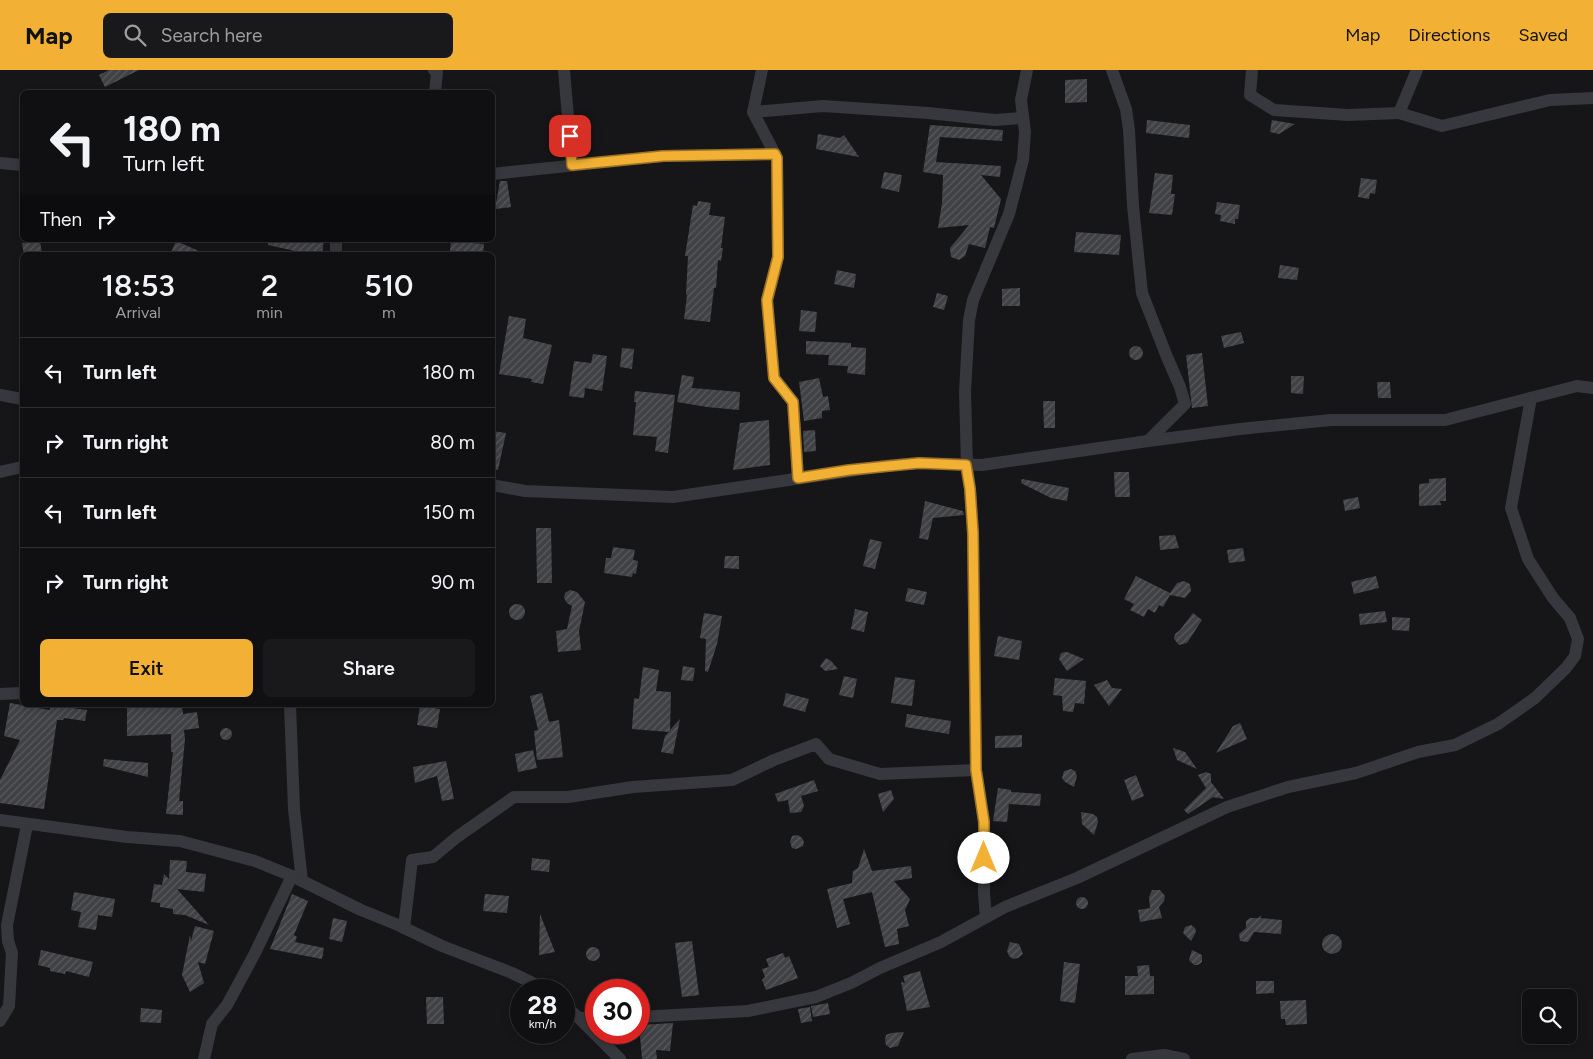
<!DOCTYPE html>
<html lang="en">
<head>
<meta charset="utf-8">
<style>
  :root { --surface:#101012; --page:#19191b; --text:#f1f3f6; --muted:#9c9d9f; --line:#303032; --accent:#f2b134 }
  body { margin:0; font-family:Figtree,sans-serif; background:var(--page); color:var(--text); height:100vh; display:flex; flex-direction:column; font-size:19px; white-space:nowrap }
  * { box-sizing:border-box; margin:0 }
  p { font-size:16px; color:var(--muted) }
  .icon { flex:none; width:28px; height:28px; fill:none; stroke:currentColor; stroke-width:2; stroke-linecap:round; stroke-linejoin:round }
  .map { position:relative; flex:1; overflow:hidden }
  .sheet { position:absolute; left:20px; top:182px; width:475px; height:455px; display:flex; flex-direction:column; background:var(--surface); border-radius:8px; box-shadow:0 2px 8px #0003,0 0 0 1px var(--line) }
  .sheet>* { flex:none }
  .top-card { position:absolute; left:20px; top:20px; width:475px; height:152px; border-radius:8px; box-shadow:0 2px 8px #0003,0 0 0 1px var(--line); background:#101012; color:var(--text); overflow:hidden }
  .tools { position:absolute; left:1522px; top:919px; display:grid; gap:10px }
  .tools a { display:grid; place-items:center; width:55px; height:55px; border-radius:8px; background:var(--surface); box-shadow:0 2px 8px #0003,0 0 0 1px var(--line); font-size:25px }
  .speed { position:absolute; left:510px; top:909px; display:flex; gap:10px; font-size:25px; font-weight:700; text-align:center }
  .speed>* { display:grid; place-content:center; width:65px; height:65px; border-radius:50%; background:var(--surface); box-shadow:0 2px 8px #0003,0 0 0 1px var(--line); line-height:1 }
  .speed small { font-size:12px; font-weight:400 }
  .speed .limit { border:8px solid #d22; background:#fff; color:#111 }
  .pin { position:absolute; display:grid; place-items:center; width:42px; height:42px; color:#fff; margin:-21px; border-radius:10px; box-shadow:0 2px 8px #0006 }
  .me { position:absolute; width:55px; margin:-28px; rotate:0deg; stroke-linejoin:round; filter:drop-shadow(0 0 4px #0008) }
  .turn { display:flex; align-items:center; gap:18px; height:105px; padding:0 20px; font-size:22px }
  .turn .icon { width:65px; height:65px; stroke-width:2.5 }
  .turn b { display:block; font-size:35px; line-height:42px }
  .then { display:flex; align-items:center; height:48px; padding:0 20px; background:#0003; gap:10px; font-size:19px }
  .eta { display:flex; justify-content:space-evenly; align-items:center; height:85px; text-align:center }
  .eta b { font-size:30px; font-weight:600; line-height:35px }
  .button { display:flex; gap:10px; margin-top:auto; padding:10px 20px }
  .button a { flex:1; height:58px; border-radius:8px; background:var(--accent); color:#111; font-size:20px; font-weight:600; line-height:58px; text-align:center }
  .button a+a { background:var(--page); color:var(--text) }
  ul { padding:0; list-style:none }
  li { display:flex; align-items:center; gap:15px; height:70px; padding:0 20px; border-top:1px solid var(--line) }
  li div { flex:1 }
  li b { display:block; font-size:19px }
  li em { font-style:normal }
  header { display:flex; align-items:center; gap:30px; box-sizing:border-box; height:70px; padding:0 25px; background:var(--accent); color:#111 }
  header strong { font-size:24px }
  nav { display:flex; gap:28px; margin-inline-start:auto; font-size:18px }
  .search { width:350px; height:45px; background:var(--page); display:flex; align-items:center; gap:12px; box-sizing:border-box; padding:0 18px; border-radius:8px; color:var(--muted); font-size:19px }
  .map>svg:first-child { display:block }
  .building { fill:url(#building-hatch) }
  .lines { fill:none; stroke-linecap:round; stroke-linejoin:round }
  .street { stroke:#37383d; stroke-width:12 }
  .route-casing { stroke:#9d7322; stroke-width:12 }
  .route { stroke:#f2b134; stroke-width:9 }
</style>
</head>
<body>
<header>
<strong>Map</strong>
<div class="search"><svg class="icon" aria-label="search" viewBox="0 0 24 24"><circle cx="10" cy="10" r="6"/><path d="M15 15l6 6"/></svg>Search here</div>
<nav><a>Map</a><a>Directions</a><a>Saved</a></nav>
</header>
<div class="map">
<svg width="1593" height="989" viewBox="0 0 1593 989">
  <defs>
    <pattern id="building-hatch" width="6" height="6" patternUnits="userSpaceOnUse" patternTransform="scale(1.25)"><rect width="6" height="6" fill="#404145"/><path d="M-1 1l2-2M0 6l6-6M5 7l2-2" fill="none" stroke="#595a5e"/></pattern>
  </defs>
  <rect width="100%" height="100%" fill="#161618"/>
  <g class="building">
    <path d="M109,0h30l-34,17 -6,-12z"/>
    <path d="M1087,9v23l-22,1v-23z"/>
    <path d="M1147,50l43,5 -1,13 -43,-5z"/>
    <path d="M1272,50l23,4 -16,10 -9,-2z"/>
    <path d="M930,55l73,5 -1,11 -62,-4 -4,25 65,4 -1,11 -19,-2 20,24 -7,29 -4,-1 -5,21 -16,-4 -4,12 -6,4 -8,-3 -1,-9 19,-23 -31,3 4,-25 1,-28 -20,-3z"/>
    <path d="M818,64l22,4 4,-3 15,22 -43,-8z"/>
    <path d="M884,102l18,3 -3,17 -18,-4z"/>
    <path d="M1155,103l18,2 -2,19h4l-3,21 -23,-2z"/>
    <path d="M1361,108l16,2 -2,14 -5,-1 -1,6 -11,-2z"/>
    <path d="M500,111h7l4,26 -16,2z"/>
    <path d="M698,131l13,2 -2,12 16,2 -4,31h2l-2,13 -3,-1 -2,28h-2l-4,34 -26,-3 3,-24h-1l2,-39h-3l8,-51 4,1z"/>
    <path d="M1217,132l23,3 -2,14h-3v5l-15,-3 1,-6 -6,-1z"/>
    <path d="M1076,162l45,3 -2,20 -45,-3z"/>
    <path d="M269,170h55l-2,15h-18v-2l-36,-8z"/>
    <path d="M40,171l2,13 -18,1 -2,-12z"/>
    <path d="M176,171l32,14h-38z"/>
    <path d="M451,171l33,3 -1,11 -33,-3z"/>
    <path d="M1280,195l19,3 -2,12 -19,-2z"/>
    <path d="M837,200l19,4 -2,14 -20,-4z"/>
    <path d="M1020,218v18h-18v-17z"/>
    <path d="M937,223l11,3 -4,14 -11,-3z"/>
    <path d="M801,240l16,2 -2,20 -16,-1z"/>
    <path d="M509,246l17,3 -3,19 29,7 -9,39 -12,-2 1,-3 -33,-5z"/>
    <path d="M1241,262l3,11 -20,5 -3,-12z"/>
    <path d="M806,271l45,2v4l15,1 -1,27 -18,-2 1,-7 -20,-1 1,-10 -23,-1z"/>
    <circle cx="1136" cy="283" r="7"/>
    <path d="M622,278l12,1 -2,20 -12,-2z"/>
    <path d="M1202,283l6,53 -16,2 -6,-53z"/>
    <path d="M593,284l14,2 -5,35 -17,-3 -1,10 -15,-2 5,-35 17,2z"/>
    <path d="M682,305l12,2 -2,11 48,4 -1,18 -32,-3 -30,-5z"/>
    <path d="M1291,306h13l-1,18 -12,-1z"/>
    <path d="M819,308l4,19 5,-1 2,14 -8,1v7l-18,3 -5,-39z"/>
    <path d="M1377,312h13l1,16h-13z"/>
    <path d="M635,321l40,4 -7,58 -13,-2 2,-14 -24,-2 3,-33h-2z"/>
    <path d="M1043,331h12v27h-11z"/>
    <path d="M769,350l1,45 -37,5 7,-47z"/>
    <path d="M815,360l1,21 -12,1 -1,-21z"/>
    <path d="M492,361l14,2 -8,37h-6z"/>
    <path d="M1114,402h15l1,25h-15z"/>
    <path d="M1446,408v23h-6l1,4 -22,1v-22l10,-1v-4z"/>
    <path d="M1022,409l47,9 -2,13 -16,-3 -30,-15z"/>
    <path d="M1358,427l2,11 -15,3 -2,-11z"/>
    <path d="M925,431l38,10 1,4 -31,3 -5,22 -9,-2z"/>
    <path d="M536,458h15l1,55h-15z"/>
    <path d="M1175,465l4,13 -19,2 -1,-14z"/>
    <path d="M870,469l12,3 -7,27 -12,-3z"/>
    <path d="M613,477l22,3 -2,10 5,1 -2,13 -3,-1 -1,4 -28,-4 2,-15h5z"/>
    <path d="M1243,478l2,13 -16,2 -2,-13z"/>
    <path d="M725,486h14v13l-15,-1z"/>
    <path d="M1136,506l34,17 7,-10 7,-2 6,3 1,7 -6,7 -15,-3 -7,12 -4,-2 -4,8 -7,-4 -4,8 -14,-7 4,-6 -10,-5z"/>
    <path d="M1376,506l3,12 -25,6 -3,-12z"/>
    <path d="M908,518l19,4 -3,13 -19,-4z"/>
    <path d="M570,520l7,2 8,10 -6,29 2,19 -23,2 -2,-21 11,-2 5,-23 -5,-3 -3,-5 1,-5z"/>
    <circle cx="517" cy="542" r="8"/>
    <path d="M855,539l13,3 -4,20 -13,-3z"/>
    <path d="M1385,541l2,11 -27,3 -1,-11z"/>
    <path d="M704,543l18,3 -5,28 -9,28 -3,-1 1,-32 -6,-1z"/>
    <path d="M1193,543l9,7 -15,23 -8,2 -5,-6 1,-5 5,-4z"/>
    <path d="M1392,547l18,1 -1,13 -17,-1z"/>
    <path d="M998,566l24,5 -3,19 -25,-4z"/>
    <path d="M1065,582h2l17,7 -17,12 -8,-12 2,-6z"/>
    <path d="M826,588l5,3 7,8 -12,2 -2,-1 -4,-4z"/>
    <path d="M683,596l12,2 -2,13 -12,-1z"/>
    <path d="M643,597l16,3 -3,21 15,1 -1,38 10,-11 -7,35 -12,-2 4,-16 4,-4 -37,-3 2,-31 5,1z"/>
    <path d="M844,606l13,3 -4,19 -14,-3z"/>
    <path d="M895,607l20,3 -3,26 -21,-3z"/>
    <path d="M1055,608l31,3 -2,23 -9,-1 -2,9 -10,-1 -1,-15 -9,-1z"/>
    <path d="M1107,610l5,8 10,1 -13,17 -15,-21z"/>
    <path d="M542,623l7,29 10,-2 4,37 -26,3 -3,-29 4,-1 -8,-34z"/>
    <path d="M786,623l23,6 -4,13 -22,-6z"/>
    <path d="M10,633l40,7v-5h15l-1,2 23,3 -2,11 -21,-3 -1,2h-6l-13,89 -44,-6v-23l20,-40 -16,-4z"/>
    <path d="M127,635h55l1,9 14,-2 2,16 -15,2 1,9 -6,62h4v14l-17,-1 7,-62h-2v-18l-44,2z"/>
    <path d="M420,636l20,3 -3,19 -20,-3z"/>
    <path d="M907,644l44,7 -2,13 -44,-7z"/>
    <path d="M1240,653l7,16 -31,14 17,-27z"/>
    <circle cx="226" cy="664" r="6"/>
    <path d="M1022,665v12l-27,1v-12z"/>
    <path d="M1173,678l12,4 12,17 -20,-9z"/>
    <path d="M533,680l4,18 -19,4 -3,-18z"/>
    <path d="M104,689l44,4v14l-45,-11z"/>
    <path d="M446,691l8,38 -12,2 -5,-25 -22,7 -2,-16z"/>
    <path d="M1071,699l4,2 2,5 -3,11 -9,-5 -3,-4 2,-7z"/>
    <path d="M1206,702l5,2v8l13,17 -11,-2 -25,17 -4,-4 22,-22 -8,-13z"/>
    <path d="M1136,705l8,21 -12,5 -8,-21z"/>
    <path d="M814,710l4,11 -17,5 3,10 -3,6 -11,1 -2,-13 -10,2 -3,-8z"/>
    <path d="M998,718l13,2v2l30,2 -1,12 -31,-2 -2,18 -14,-1z"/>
    <path d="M891,720l3,9 -11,13 -5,-18z"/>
    <path d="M1081,742l12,2 4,3 1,5 -4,13 -12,-11z"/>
    <path d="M798,765l4,3 2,4 -1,4 -7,3 -4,-1 -2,-6 2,-6z"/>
    <path d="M864,779l8,22 39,-5 1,12 -18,3 16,18 -5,11 4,16 -12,3 2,15 -14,3 -13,-55 -29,7 7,25 -13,4 -10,-39 25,-6 1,-12 5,-3z"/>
    <path d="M532,788l18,2 -1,12 -18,-2z"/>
    <path d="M170,790l17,1 -1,11 20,2 -2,18 -27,-3 32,36 -24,-10 -12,-1v-5l-13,-2v-4l-9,-1 3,-18 8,1 2,-11 5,5z"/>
    <path d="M1152,820h8l5,6 -1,5 -5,6 3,11 -22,4 -2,-12 12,-2 -1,-11z"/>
    <path d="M74,822l41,7 -3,18 -14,-2 -2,15 -18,-3 3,-15 -10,-2z"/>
    <path d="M292,824l16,7 -14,34 3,2 -2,5 29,6 -2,11 -52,-10z"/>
    <path d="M485,824l24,2 -2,17 -24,-2z"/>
    <circle cx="1082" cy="833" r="6"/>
    <path d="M540,844l15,38 -16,3z"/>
    <path d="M1262,845l-2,3 22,2 -1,14 -27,-2 -6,10 -8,-1 -1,-7 7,-6v-7l4,-3h8z"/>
    <path d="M333,848l14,3 -5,21 -13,-3z"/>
    <path d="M1191,855l4,3 1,4 -5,9 -8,-8 2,-6z"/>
    <path d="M195,856l19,5 -9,33 -7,-2 6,21 -14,9 -8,-17 8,-40 1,6z"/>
    <circle cx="1332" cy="874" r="10"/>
    <path d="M692,871l7,54 -17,2 -7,-54z"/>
    <path d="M1010,872l9,2 4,10 -5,4 -5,1 -4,-3 -2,-5z"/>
    <circle cx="593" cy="884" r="7"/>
    <path d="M41,880l52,12 -4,15 -23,-6 -1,3 -15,-3v-3l-12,-3z"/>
    <path d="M1192,880l10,5v7l-4,3h-4l-5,-5z"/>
    <path d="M783,883l2,5 4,-2 9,22 -32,12 -4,-10 3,-3 -3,-8 7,-2 -3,-8z"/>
    <path d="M1064,892l16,2 -5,39 -15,-2z"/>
    <path d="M1149,895l1,11h4v18l-29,1v-19h13l-1,-10z"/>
    <path d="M920,901l10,36 -23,4 -6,-29 4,1 -2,-7z"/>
    <path d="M1256,911h18v12l-18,1z"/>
    <path d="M426,927h17l1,27h-17z"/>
    <path d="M1306,930l1,24 -21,1 -1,-6h-4l-1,-18z"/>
    <path d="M828,933l2,11 -17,3 -2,-11z"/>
    <path d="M810,937l2,14 -11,2 -3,-14z"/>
    <path d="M141,938l21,2 -1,13 -21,-1z"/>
    <path d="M673,953l-3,28 -14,-1 1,9h-15l-3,-34z"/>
    <path d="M904,962l-6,14 -8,2 -4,-3 -1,-5 1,-5 5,-2z"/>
  </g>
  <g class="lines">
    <g class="street">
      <path d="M434,0l3,2 -2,20"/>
      <path d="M564,0l8,95"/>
      <path d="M762,0l-9,42 24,46 1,99 -11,43 7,78 19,24 5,76"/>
      <path d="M1112,0l14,39 3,21 4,76 9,87 25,64 13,30 5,17 -37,37"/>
      <path d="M1252,0l-2,25 24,15 74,5 51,-2 18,-43"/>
      <path d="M753,42l70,-6 105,7 67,7 28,-2"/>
      <path d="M1399,43l43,13 108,-26 43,-2"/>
      <path d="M0,93l22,2"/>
      <path d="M492,104l171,-18 112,-2"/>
      <path d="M336,170v15"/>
      <path d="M0,325l22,4"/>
      <path d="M0,402l22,-5"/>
      <path d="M492,415l33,6 148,6 211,-31 35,-3 63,2 166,-24 92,-12 91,-9h114l132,-34 16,2"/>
      <path d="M0,624l22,-1"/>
      <path d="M290,635l4,104 8,72"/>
      <path d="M0,750l127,17 53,4 75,20 37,15 69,34 37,15 44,21 70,27 35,17"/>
      <path d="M986,847l-2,-23v-72l-8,-52 -3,-237 -3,-44 -3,-24 -2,-73 4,-72 4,-20 36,-86 14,-54 2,-28 -4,-32 6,-30"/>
      <path d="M404,858l8,-68 21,-3 24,-20 57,-40h54l65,-10 99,-7 42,-20 42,-16 13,15 51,15 96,-4"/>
      <path d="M564,935l15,13h17"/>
      <path d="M639,947l109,-6 68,-14 35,-14 29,-15 61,-26 64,-35 72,-29 150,-71 61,-20 68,-14 62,-21 37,-7 43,-21 37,-26 31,-30 9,-12 3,-17 -8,-21 -17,-20 -25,-39 -17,-51 20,-110"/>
      <path d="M579,948l41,41"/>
      <path d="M0,951l9,-15 3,-53 -4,-12 -1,-16 20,-100"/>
      <path d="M204,989l8,-35 15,-19 28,-52 37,-77"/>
      <path d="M1132,989l32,-4 20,4"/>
    </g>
  </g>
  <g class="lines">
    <defs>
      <path id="route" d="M570,66l2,29 91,-9 112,-2 2,4 1,99 -11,43 7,78 19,24 5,76 51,-8 70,-7 47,2 4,24 3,44 3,237 8,52v36"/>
    </defs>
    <use href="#route" class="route-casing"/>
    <use href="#route" class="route"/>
  </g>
</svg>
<div class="tools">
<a><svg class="icon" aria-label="search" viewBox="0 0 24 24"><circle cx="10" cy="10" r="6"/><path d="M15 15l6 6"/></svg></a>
</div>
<div class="speed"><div>28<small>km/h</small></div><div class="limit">30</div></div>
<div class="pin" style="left:570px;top:66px;background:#d93025"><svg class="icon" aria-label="arrive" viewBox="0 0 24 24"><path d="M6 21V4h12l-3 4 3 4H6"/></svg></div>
<svg class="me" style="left:984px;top:788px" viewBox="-20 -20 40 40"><circle r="19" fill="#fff"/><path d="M0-13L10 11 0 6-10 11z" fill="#f2b134"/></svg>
<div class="top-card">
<div class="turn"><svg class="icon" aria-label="left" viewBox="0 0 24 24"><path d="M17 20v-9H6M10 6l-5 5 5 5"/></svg><div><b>180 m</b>Turn left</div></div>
<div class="then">Then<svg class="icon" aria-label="right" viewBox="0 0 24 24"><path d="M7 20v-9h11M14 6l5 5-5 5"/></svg></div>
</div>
<section class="sheet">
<div class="eta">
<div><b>18:53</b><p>Arrival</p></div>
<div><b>2</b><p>min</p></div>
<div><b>510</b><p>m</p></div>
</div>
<ul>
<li><svg class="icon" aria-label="left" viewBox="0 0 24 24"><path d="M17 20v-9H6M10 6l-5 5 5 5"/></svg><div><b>Turn left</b></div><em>180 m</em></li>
<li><svg class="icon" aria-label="right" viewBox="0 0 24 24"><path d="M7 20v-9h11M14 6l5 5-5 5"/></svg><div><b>Turn right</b></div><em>80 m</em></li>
<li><svg class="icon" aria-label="left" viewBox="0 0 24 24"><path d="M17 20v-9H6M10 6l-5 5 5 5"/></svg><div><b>Turn left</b></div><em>150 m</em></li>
<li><svg class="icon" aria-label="right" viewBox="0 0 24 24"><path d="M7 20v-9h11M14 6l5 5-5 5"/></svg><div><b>Turn right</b></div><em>90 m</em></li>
</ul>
<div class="button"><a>Exit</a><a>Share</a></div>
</section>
</div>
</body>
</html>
